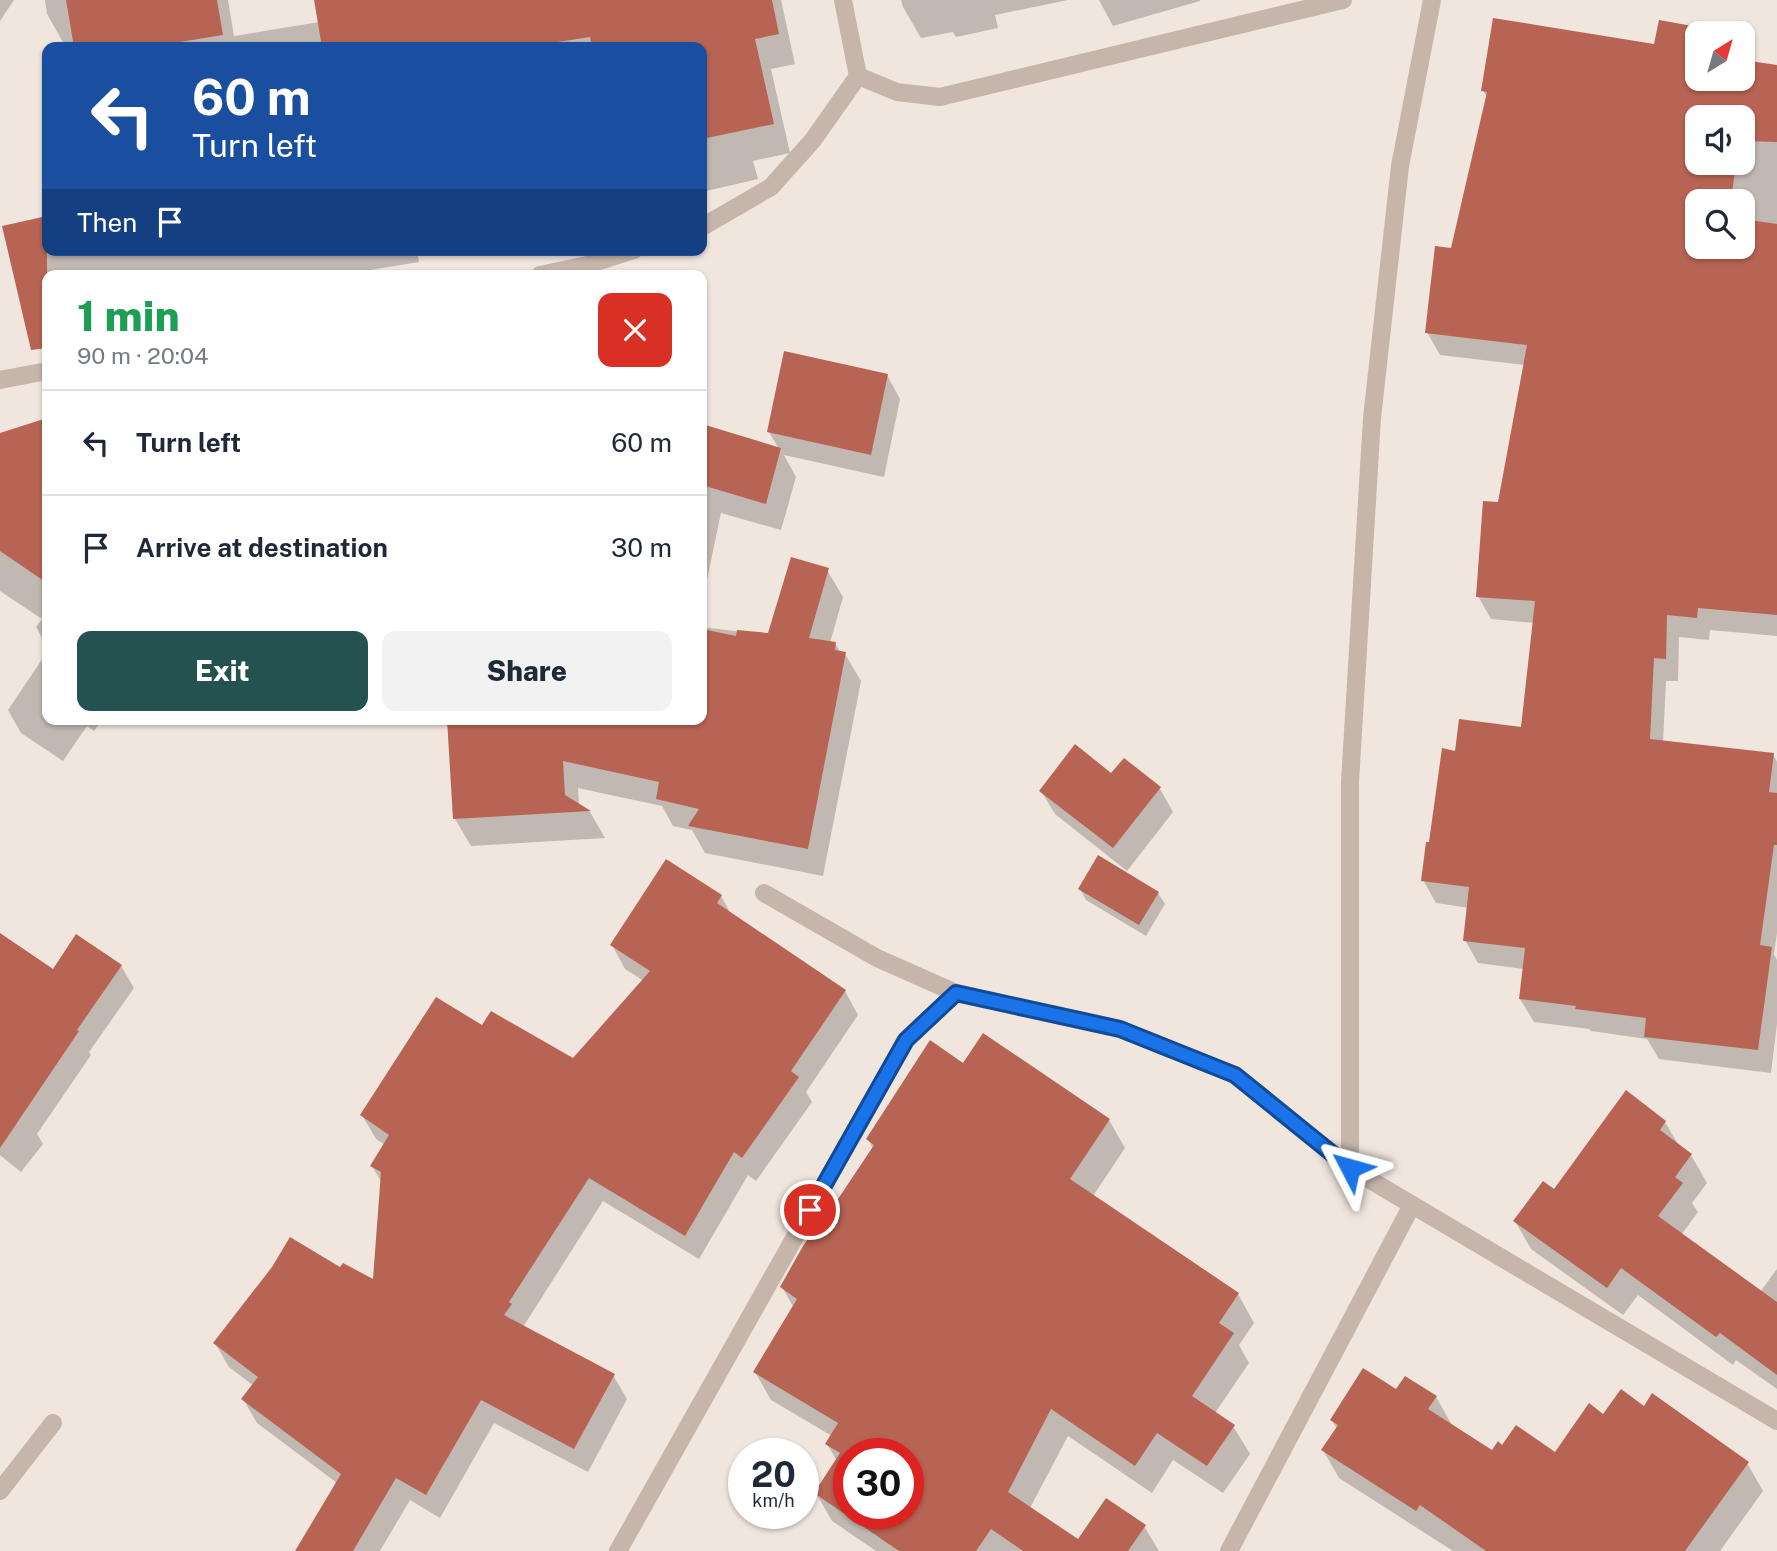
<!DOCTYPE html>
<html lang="en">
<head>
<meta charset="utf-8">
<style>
  :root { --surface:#fff; --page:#f2f2f3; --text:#1f2937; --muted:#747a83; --line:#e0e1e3; --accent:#245251 }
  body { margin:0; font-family:"Public Sans",sans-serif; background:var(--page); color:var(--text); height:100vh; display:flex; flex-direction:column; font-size:26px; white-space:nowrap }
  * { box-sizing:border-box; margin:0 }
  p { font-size:23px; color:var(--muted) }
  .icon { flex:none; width:38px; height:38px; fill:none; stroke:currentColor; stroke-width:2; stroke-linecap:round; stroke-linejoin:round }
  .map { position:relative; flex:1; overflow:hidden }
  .sheet { position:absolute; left:42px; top:270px; width:665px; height:455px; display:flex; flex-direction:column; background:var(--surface); border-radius:14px; box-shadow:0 2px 5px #0004 }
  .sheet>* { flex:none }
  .guide { position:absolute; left:42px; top:42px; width:665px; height:214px; border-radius:14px; box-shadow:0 2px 5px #0004; background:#1a4fa0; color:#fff; overflow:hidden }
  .needle { width:46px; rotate:37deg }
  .fabs { position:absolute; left:1685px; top:21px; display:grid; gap:14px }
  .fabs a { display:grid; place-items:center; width:70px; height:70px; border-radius:14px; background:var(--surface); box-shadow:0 2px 5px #0004; font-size:35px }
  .speed { position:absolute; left:728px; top:1438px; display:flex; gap:14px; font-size:35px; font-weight:700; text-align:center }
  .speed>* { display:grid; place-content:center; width:91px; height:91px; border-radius:50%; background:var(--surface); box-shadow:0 2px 5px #0004; line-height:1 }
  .speed small { font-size:18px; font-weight:400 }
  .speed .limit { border:10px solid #d22; background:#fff; color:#111 }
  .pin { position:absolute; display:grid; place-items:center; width:60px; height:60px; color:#fff; margin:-30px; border:4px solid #fff; border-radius:50%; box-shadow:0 2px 7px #0007 }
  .me { position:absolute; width:77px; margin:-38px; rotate:309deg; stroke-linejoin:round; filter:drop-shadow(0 0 5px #0008) }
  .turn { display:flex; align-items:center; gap:24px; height:147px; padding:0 35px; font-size:32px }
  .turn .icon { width:91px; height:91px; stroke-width:2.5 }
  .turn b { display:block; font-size:49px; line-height:60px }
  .then { display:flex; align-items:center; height:66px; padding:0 35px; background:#0003; gap:14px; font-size:26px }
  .round { display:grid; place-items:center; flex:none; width:74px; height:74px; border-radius:14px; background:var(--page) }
  .headline { display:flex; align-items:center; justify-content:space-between; height:119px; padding:0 35px }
  h1 { font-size:42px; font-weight:800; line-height:52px; color:#1e9e55 }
  .button { display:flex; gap:14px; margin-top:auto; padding:14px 35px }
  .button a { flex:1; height:80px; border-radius:14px; background:var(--accent); color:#fff; font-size:28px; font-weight:800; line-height:80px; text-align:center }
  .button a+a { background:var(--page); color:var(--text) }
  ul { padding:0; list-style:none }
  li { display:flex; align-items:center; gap:21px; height:105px; padding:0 35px; border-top:2px solid var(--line) }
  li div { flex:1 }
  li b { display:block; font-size:26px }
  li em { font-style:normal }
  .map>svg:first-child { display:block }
  .shadow { fill:#0003; fill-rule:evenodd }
  .building { fill:#b86454; fill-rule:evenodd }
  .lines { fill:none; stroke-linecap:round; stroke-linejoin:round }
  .lane { stroke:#c6b5ab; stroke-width:18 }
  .street { stroke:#c6b5ab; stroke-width:18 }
  .route-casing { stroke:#114b97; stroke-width:18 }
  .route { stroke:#1a73e8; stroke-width:12 }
</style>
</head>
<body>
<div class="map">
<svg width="1777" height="1551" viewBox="0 0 1777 1551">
  <rect width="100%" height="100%" fill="#f0e6de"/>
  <g class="shadow">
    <path d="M0,0h14l-14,21z"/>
    <path d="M45,0h183l6,36 85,-14 -3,-22h465l14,64 -24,5 19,84 -37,8 5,18 -56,13v-145h-626l-1,-5 -11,2 -17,-30z"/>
    <path d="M901,0h167l-73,15 3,13 -42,9 -3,-5 -32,6 -18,-31z"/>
    <path d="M1099,0h101v1l-87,25z"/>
    <path d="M1697,29l3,4h-2v46h45v-17l34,5v569l-67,-6 -1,10 -30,-3 -1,44h-12l-3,61 110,12 4,8v171l-3,21 3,6v64l-6,49 -112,-14 -12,-20 -56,-8 -2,-2 -55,-7 -14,-23 4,-30 -46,-6 -13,-23 4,-32 -33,-5 -13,-23 8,-36 25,-91 66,-24 13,-106 -44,-4 -13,-23 21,-92 26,-139 -85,-10 -13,-23 25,-82 35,-153 -4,-7 173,-44zM1698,117h45v46h-45zM1698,201h45v46h-45z"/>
    <path d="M47,217v33h370l2,12 -79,13h-293v49l-43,-96z"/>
    <path d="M887,375l13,24 -16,78 -100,-22 12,22 -15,53 -60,-17 -19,90v-177l77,23 -10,-17z"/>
    <path d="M47,420v227l-11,-20 6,-8 -42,-28v-156z"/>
    <path d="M827,570l16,27 -13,46h5l6,10 4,1 16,27 -38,195 -118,-23 -13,-23 -19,-4 -11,-20 -84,-18 1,17 11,7 15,26 -134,8 -16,-27 -6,-92 -12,-8h265v-92l67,8z"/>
    <path d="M47,652v67h56l-9,12 -7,-5 -24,35 -42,-28 -13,-23z"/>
    <path d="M1124,760l36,29 13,23 -46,59 -72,-57 -14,-23 71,-16z"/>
    <path d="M1080,889l78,4 7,11 -19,32 -60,-36z"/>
    <path d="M721,896l10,18 114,77 13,24 -52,77 6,10 -56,79 -8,-6 -49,84 -96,-58 -80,126 90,48 14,24 -39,73 -94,-49 -54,95 -30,-18 -30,51h-81l38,-68 -80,-60 -14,-24 11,-13 -25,-19 -14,-24 59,-75 67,2 34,12 7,-99 -10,-17 13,-21 -9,-6 -14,-24 121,-87 90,33 71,-80 -19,-12 -13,-24z"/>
    <path d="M0,935l53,36 68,-5 13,22 -45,64 2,3 -54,79 6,10 -22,28 -21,-17z"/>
    <path d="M964,1065l145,55 16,28 -32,48 145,98 16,29 -15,22 10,18 -34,50 18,13 17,28 -27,39 -50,-33 -21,33 -84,-57 -38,72 48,34 66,-16 15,25h-283l-44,-30 -16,-28 21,-32 -10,-17 5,-8 -61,-36 -16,-28 39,-64 -12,-21 91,-138 -5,-10zM849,1454h59v60h-59z"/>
    <path d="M1665,1122l14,24 12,9 16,28 -15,20 6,9 -17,23 79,57 17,-23v120l-41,-29 -3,5 -95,-70 -15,20 -92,-66 -16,-28 39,-30z"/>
    <path d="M1396,1392l40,5 16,28 40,27 11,-5 52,8 48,-39 41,-8 103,55 16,28 -43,60h-267l-114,-73 -16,-28 14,-21 -5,-9z"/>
  </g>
  <g class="building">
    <path d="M66,0h151l6,35 -74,12h-75z"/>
    <path d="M314,0h458l7,34 -24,5 19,85 -72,15v-92h-110l-2,-10 -65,10h-203z"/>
    <path d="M1493,18l161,26 5,-24 39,7 -5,26 5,1v25h45v-19l34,5v77l-34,-1v-24h-45v46h38l-5,38h-33v46h45v-28l34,5v391l-79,-7 -1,10 -30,-3 -1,44 -12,-1 -4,81 124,14 -5,39 8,1v52h-3l-14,100 12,2 -14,103 -114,-13 2,-19 -71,-9 1,-3 -57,-7 6,-51 -62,-7 6,-54 -48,-6 5,-39h3l13,-94 13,3 4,-32 62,8 14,-126 -59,-4 7,-96 15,1 29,-157 -102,-12 10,-87 16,2 36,-156 -6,-1z"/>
    <path d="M47,216v132l-16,2 -29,-124z"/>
    <path d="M784,351l104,23 -17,81 -104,-23z"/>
    <path d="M47,418v165l-47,-32v-118z"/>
    <path d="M702,424l79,24 -15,56 -64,-19z"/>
    <path d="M791,557l38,11 -20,70 27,4 -1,8 11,2 -38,197 -120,-23 11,-17 -43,-10 3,-17 -96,-21 2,34 26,16 -138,8 -6,-100h255v-90l34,7 1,-6 31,3z"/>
    <path d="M1075,744l36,29 13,-15 37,29 -48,61 -74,-57z"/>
    <path d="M1098,855l61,37 -20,33 -61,-36z"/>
    <path d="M666,859l56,36 -5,8 129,87 -55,81 8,6 -57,81 -8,-6 -49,84 -96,-58 -80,124 3,2 -8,11 111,59 -41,75 -93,-49 -55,95 -30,-17 -43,73h-58l46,-77 -100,-75 17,-22 -45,-34 59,-76 18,-30 50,30 3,-4 30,16 8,-107 -11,-6 19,-31 -29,-20 76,-118 46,28 9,-14 82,47 77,-87 -40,-26z"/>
    <path d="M0,933l53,36 23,-35 46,31 -45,65 2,1 -79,117z"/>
    <path d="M983,1033l127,86 -40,60 169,114 -20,30 15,10 -42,63 43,29 -28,41 -50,-33 -22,33 -84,-57 -43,83 70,47 28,-41 40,27 -18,26h-105l-32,-22 -15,22h-77l-85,-58 26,-40 -15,-9 13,-21 -85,-51 44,-73 -17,-12 23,-41 7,-10 2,2 62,-93 -8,-6 64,-99 33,23zM849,1454h59v60h-59z"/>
    <path d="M1626,1090l40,31 -6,9 32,24 -17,23 8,6 -25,33 119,86v73l-57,-42 -4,4 -95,-69 -14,20 -94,-67 30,-40 11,8z"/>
    <path d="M1363,1368l33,21 9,-13 32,20 -9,13 64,41 6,-9 4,4 14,-20 39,27 34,-49 14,11 18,-25 23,17 8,-13 97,69 -64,89h-199l-66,-46 -4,6 -95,-61 17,-25 -8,-5z"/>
  </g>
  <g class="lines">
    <path class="lane" d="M618,1551l288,-511 50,-47"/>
    <g class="street">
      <path d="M843,0l15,76 39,16 43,5 403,-97"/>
      <path d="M702,227l69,-40 42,-47 45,-64"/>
      <path d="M540,275l47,-10 47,-15"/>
      <path d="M0,380l47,-9"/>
      <path d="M764,893l113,65 79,35 164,36 115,46 115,93 427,253"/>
      <path d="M1350,1168v-386l22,-364 28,-252 32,-166"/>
      <path d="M0,1491l53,-68"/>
      <path d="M1229,1551l183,-346"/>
    </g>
  </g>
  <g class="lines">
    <defs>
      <path id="route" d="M810,1210l96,-170 50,-47 164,36 115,46 115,93"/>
    </defs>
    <use href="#route" class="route-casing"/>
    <use href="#route" class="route"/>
  </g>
</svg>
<div class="fabs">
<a><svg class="needle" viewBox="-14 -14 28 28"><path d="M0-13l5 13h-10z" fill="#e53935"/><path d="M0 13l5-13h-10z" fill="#747a83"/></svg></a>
<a><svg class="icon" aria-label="sound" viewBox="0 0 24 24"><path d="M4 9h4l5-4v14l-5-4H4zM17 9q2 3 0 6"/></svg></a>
<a><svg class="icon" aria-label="search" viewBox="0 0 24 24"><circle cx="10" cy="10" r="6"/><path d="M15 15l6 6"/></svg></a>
</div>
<div class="speed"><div>20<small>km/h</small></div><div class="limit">30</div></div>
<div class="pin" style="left:810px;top:1210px;background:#d93025"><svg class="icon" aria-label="arrive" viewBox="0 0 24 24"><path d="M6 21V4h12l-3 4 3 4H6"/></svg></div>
<svg class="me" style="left:1350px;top:1168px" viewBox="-20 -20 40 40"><path d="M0-17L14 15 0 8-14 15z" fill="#1a73e8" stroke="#fff" stroke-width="4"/></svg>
<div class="guide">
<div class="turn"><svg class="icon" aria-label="left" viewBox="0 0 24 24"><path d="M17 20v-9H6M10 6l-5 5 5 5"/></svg><div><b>60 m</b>Turn left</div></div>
<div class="then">Then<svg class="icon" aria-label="arrive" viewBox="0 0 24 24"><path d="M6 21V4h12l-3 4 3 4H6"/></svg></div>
</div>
<section class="sheet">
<div class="headline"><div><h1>1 min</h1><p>90 m · 20:04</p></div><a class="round" style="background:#d93025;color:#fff"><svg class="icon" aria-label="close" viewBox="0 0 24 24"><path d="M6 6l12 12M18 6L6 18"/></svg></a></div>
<ul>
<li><svg class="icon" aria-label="left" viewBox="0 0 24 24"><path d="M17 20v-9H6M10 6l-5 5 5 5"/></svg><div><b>Turn left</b></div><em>60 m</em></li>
<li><svg class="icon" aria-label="arrive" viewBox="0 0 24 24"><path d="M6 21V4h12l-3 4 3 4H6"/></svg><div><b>Arrive at destination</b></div><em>30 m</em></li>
</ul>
<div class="button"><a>Exit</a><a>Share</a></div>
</section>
</div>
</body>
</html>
